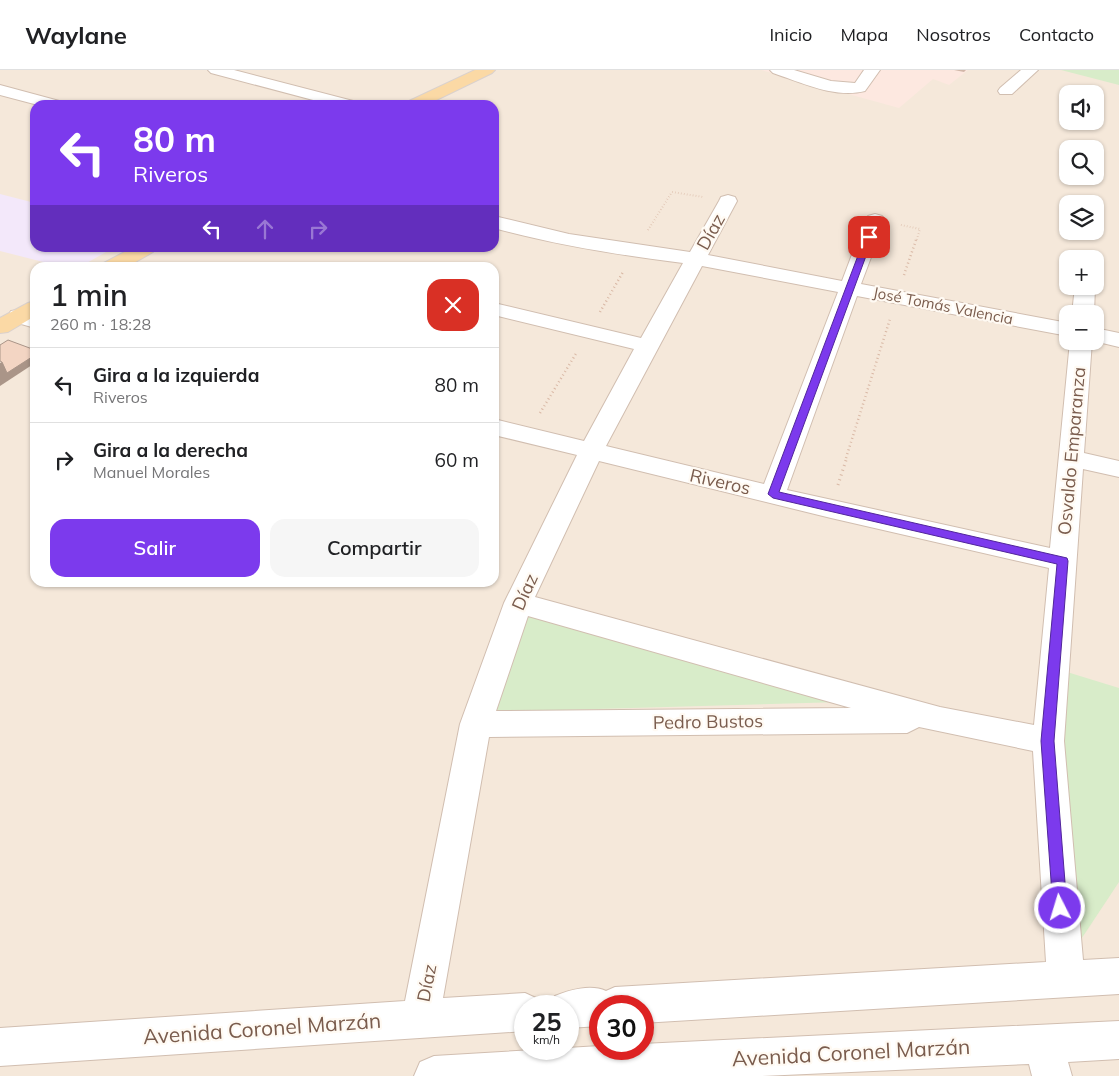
<!DOCTYPE html>
<html lang="es">
<head>
<meta charset="utf-8">
<style>
  :root { --surface:#fff; --page:#f6f6f6; --text:#202124; --muted:#757577; --line:#e0e0e0; --accent:#7c3aed }
  body { margin:0; font-family:Mulish,sans-serif; background:var(--page); color:var(--text); height:100vh; display:flex; flex-direction:column; font-size:19px; white-space:nowrap }
  * { box-sizing:border-box; margin:0 }
  p { font-size:16px; color:var(--muted) }
  .icon { flex:none; width:28px; height:28px; fill:none; stroke:currentColor; stroke-width:2; stroke-linecap:round; stroke-linejoin:round }
  .map { position:relative; flex:1; overflow:hidden }
  .drawer { position:absolute; left:30px; top:192px; width:469px; height:325px; display:flex; flex-direction:column; background:var(--surface); border-radius:15px; box-shadow:0 1px 4px #0004 }
  .drawer>* { flex:none }
  .top-card { position:absolute; left:30px; top:30px; width:469px; height:152px; border-radius:15px; box-shadow:0 1px 4px #0004; background:#7c3aed; color:#fff; overflow:hidden }
  .tools { position:absolute; left:1059px; top:15px; display:grid; gap:10px }
  .tools a { display:grid; place-items:center; width:45px; height:45px; border-radius:10px; background:var(--surface); box-shadow:0 1px 4px #0004; font-size:25px }
  .speed { position:absolute; left:514px; top:925px; display:flex; gap:10px; font-size:25px; font-weight:700; text-align:center }
  .speed>* { display:grid; place-content:center; width:65px; height:65px; border-radius:50%; background:var(--surface); box-shadow:0 1px 4px #0004; line-height:1 }
  .speed small { font-size:12px; font-weight:400 }
  .speed .limit { border:8px solid #d22; background:#fff; color:#111 }
  .pin { position:absolute; display:grid; place-items:center; width:42px; height:42px; color:#fff; margin:-21px; border-radius:10px; box-shadow:0 2px 8px #0006 }
  .me { position:absolute; width:55px; margin:-28px; rotate:355deg; stroke-linejoin:round; filter:drop-shadow(0 0 4px #0008) }
  .turn { display:flex; align-items:center; gap:18px; height:105px; padding:0 20px; font-size:22px }
  .turn .icon { width:65px; height:65px; stroke-width:2.5 }
  .turn b { display:block; font-size:35px; line-height:42px }
  .lanes { display:flex; align-items:center; height:48px; padding:0 20px; background:#0003; justify-content:center; gap:25px; direction:ltr }
  .lanes .off { opacity:.35 }
  .round { display:grid; place-items:center; flex:none; width:52px; height:52px; border-radius:15px; background:var(--page) }
  .head { display:flex; align-items:center; justify-content:space-between; height:85px; padding:0 20px }
  h1 { font-size:30px; font-weight:600; line-height:38px }
  .button { display:flex; gap:10px; margin-top:auto; padding:10px 20px }
  .button a { flex:1; height:58px; border-radius:15px; background:var(--accent); color:#fff; font-size:20px; font-weight:600; line-height:58px; text-align:center }
  .button a+a { background:var(--page); color:var(--text) }
  ul { padding:0; list-style:none }
  li { display:flex; align-items:center; gap:15px; height:75px; padding:0 20px; border-top:1px solid var(--line) }
  li div { flex:1 }
  li b { display:block; font-size:19px }
  li em { font-style:normal }
  header { display:flex; align-items:center; gap:30px; box-sizing:border-box; height:70px; padding:0 25px; background:var(--surface); border-bottom:1px solid var(--line) }
  header strong { font-size:24px }
  nav { display:flex; gap:28px; margin-inline-start:auto; font-size:18px }
  .map>svg:first-child { display:block }
  .residential { fill:#f5e8da; fill-rule:evenodd }
  .commercial { fill:#fde8e0 }
  .education { fill:#f3e8fa }
  .green { fill:#d8ecc9 }
  .lines { fill:none; stroke-linecap:round; stroke-linejoin:round }
  .minor-casing { stroke:#d1beb0; stroke-width:2 }
  .major-casing { stroke:#dad1cd; stroke-width:2 }
  .path-far2 { stroke:#d9b8a5; stroke-width:2; stroke-dasharray:0.5 2.5; stroke-linecap:butt }
  .path-far1 { stroke:#d9b8a5; stroke-width:2.5; stroke-dasharray:1 3; stroke-linecap:butt }
  .path { stroke:#d9b8a5; stroke-width:3; stroke-dasharray:1 4; stroke-linecap:butt }
  .minor { fill:#fff; fill-rule:evenodd }
  .major { fill:#fbd9a5; fill-rule:evenodd }
  .wall { fill:#d1b7a8 }
  .shaded-wall { fill:#aa9588 }
  .building { fill:#f3d5c3; stroke:#aa9588 }
  .route { fill:#7c3aed; stroke:#51269a }
  .labels { text-anchor:middle; stroke-width:4.5; stroke-linejoin:round; paint-order:stroke }
  .far-street-label { font-size:15px; fill:#7a5c4d; stroke:#fffaf3 }
  .street-label { font-size:18px; fill:#7a5c4d; stroke:#fffaf3 }
  .near-street-label { font-size:21px; fill:#7a5c4d; stroke:#fffaf3 }
</style>
</head>
<body>
<header>
<strong>Waylane</strong>
<nav><a>Inicio</a><a>Mapa</a><a>Nosotros</a><a>Contacto</a></nav>
</header>
<div class="map">
<svg width="1119" height="1006" viewBox="0 0 1119 1006">
  <rect width="100%" height="100%" fill="#fdf6ec"/>
  <path class="residential" d="M0,0h1119v1006h-1119zM1068,24h27v27h-27zM35,35h459v143h-459zM1068,79h27v27h-27zM1068,134h27v27h-27zM1068,189h27v27h-27zM35,198h459v314h-459zM1068,244h27v27h-27zM525,936h43v43h-43zM600,936h42v43h-42z"/>
  <path class="commercial" d="M761,0h207l-19,15 -16,-6 -34,29z"/>
  <path class="education" d="M0,124l35,9v45h78l-35,20 -15,-1 -63,-16z"/>
  <g class="green">
    <path d="M1061,0h58v15z"/>
    <path d="M517,531l360,100 -385,11z"/>
    <path d="M1067,602l52,16v194l-47,71 -13,-140z"/>
  </g>
  <g class="lines">
    <defs>
      <g id="minor">
        <path d="M208,0h26l123,32 2,3h-27l-121,-32z"/>
        <path d="M770,0h24l37,11 24,2 9,-13h16l-15,21c-30,8 -65,-9 -92,-18z"/>
        <path d="M1021,0h17l-26,24h-12l-2,-3 2,-3z"/>
        <path d="M0,15l63,17 2,3h-27l-38,-10z"/>
        <path d="M728,125l7,2 2,4 -29,54 134,26 23,-61 3,-4 7,-2 7,2 3,4 -24,64 207,39v13l-211,-40 -70,194 263,58 20,-207h22l-8,112 35,8v16l-36,-8 -19,272 19,219 36,-2v36l-477,29v-17h-42v20l-32,2v-22h-18l5,-10c14,-6 36,-12 51,-5l9,-4 431,-25 -13,-211 -114,-24 -12,6 -418,4 -46,261 82,-5 13,6 4,7h-17v25l-525,35v-38l405,-27 55,-277 44,-121 73,-148 -83,-20v-16l90,22 50,-92 -140,-34v-12l147,35 42,-75c-64,-8 -127,-18 -189,-35v-12l75,18 121,18 29,-51 2,-4zM702,196l136,26 -74,192 -158,-38zM599,391l232,57 218,50 -15,157 -94,-18 -405,-110zM528,546l323,92 -355,3z"/>
        <path d="M1075,216h20l-1,28h-22z"/>
        <path d="M19,240l16,5v13l-24,-7 -3,-5 3,-5z"/>
        <path d="M1095,258l24,5v14l-25,-6z"/>
        <path d="M1119,951v38l-51,3 4,14h-40l-3,-12 -267,12h-348l6,-14 14,-6 166,-10v3h42v-5z"/>
      </g>
      <g id="major">
        <path d="M475,0h20l-3,3 -66,32h-21l2,-3z"/>
        <path d="M132,178h24l-3,4 -28,16h-26l3,-4z"/>
        <path d="M35,231v15l-27,16 -8,1v-15l28,-15z"/>
      </g>
    </defs>
    <use href="#minor" class="minor-casing"/>
    <use href="#major" class="major-casing"/>
    <g class="path-far2">
      <path d="M901,155l19,4 -4,13"/>
      <path d="M648,160l24,-38 31,5"/>
    </g>
    <g class="path-far1">
      <path d="M904,205l12,-35"/>
      <path d="M600,242l23,-40"/>
      <path d="M540,343l37,-61"/>
      <path d="M846,388l44,-139"/>
    </g>
    <path class="path" d="M838,415l9,-28"/>
    <use href="#minor" class="minor"/>
    <use href="#major" class="major"/>
  </g>
  <path class="wall" d="M954,0h12l-2,2z"/>
  <path class="shaded-wall" d="M35,285v8l-35,23v-23l2,-1z"/>
  <path class="building" d="M8,270l27,10v5l-28,18 -5,-11 -2,-1v-16z"/>
  <path class="route" d="M869,165l4,2 -94,255 288,66 1,3 -14,180 13,167 -2,4 -5,2 -5,-2 -2,-4 -12,-167 16,-177 -284,-66 -5,-4 97,-257z"/>
  <g class="labels">
    <g class="far-street-label">
      <text transform="translate(943 236) rotate(11)" y="5">José Tomás Valencia</text>
    </g>
    <g class="street-label">
      <text transform="translate(711 162) rotate(-61)" y="6">Díaz</text>
      <text transform="translate(1072 381) rotate(-85)" y="6">Osvaldo Emparanza</text>
      <text transform="translate(720 412) rotate(13)" y="6">Riveros</text>
      <text transform="translate(525 522) rotate(-66)" y="6">Díaz</text>
      <text transform="translate(708 652) rotate(-1)" y="6">Pedro Bustos</text>
      <text transform="translate(427 913) rotate(-79)" y="6">Díaz</text>
    </g>
    <g class="near-street-label">
      <text transform="translate(262 959) rotate(-4)" y="7">Avenida Coronel Marzán</text>
      <text transform="translate(851 983) rotate(-3)" y="7">Avenida Coronel Marzán</text>
    </g>
  </g>
</svg>
<div class="tools">
<a><svg class="icon" aria-label="sound" viewBox="0 0 24 24"><path d="M4 9h4l5-4v14l-5-4H4zM17 9q2 3 0 6"/></svg></a>
<a><svg class="icon" aria-label="search" viewBox="0 0 24 24"><circle cx="10" cy="10" r="6"/><path d="M15 15l6 6"/></svg></a>
<a><svg class="icon" aria-label="layers" viewBox="0 0 24 24"><path d="M12 4l9 5-9 5-9-5zM3 14l9 5 9-5"/></svg></a>
<a>+</a>
<a>−</a>
</div>
<div class="speed"><div>25<small>km/h</small></div><div class="limit">30</div></div>
<div class="pin" style="left:869px;top:167px;background:#d93025"><svg class="icon" aria-label="arrive" viewBox="0 0 24 24"><path d="M6 21V4h12l-3 4 3 4H6"/></svg></div>
<svg class="me" style="left:1060px;top:838px" viewBox="-20 -20 40 40"><circle r="17" fill="#7c3aed" stroke="#fff" stroke-width="3"/><path d="M0-11L8 9 0 5-8 9z" fill="#fff"/></svg>
<div class="top-card">
<div class="turn"><svg class="icon" aria-label="left" viewBox="0 0 24 24"><path d="M17 20v-9H6M10 6l-5 5 5 5"/></svg><div><b>80 m</b>Riveros</div></div>
<div class="lanes"><svg class="icon" aria-label="left" viewBox="0 0 24 24"><path d="M17 20v-9H6M10 6l-5 5 5 5"/></svg><svg class="icon off" aria-label="ahead" viewBox="0 0 24 24"><path d="M12 20V5M6 11l6-6 6 6"/></svg><svg class="icon off" aria-label="right" viewBox="0 0 24 24"><path d="M7 20v-9h11M14 6l5 5-5 5"/></svg></div>
</div>
<section class="drawer">
<div class="head"><div><h1>1 min</h1><p>260 m · 18:28</p></div><a class="round" style="background:#d93025;color:#fff"><svg class="icon" aria-label="close" viewBox="0 0 24 24"><path d="M6 6l12 12M18 6L6 18"/></svg></a></div>
<ul>
<li><svg class="icon" aria-label="left" viewBox="0 0 24 24"><path d="M17 20v-9H6M10 6l-5 5 5 5"/></svg><div><b>Gira a la izquierda</b><p>Riveros</p></div><em>80 m</em></li>
<li><svg class="icon" aria-label="right" viewBox="0 0 24 24"><path d="M7 20v-9h11M14 6l5 5-5 5"/></svg><div><b>Gira a la derecha</b><p>Manuel Morales</p></div><em>60 m</em></li>
</ul>
<div class="button"><a>Salir</a><a>Compartir</a></div>
</section>
</div>
</body>
</html>
